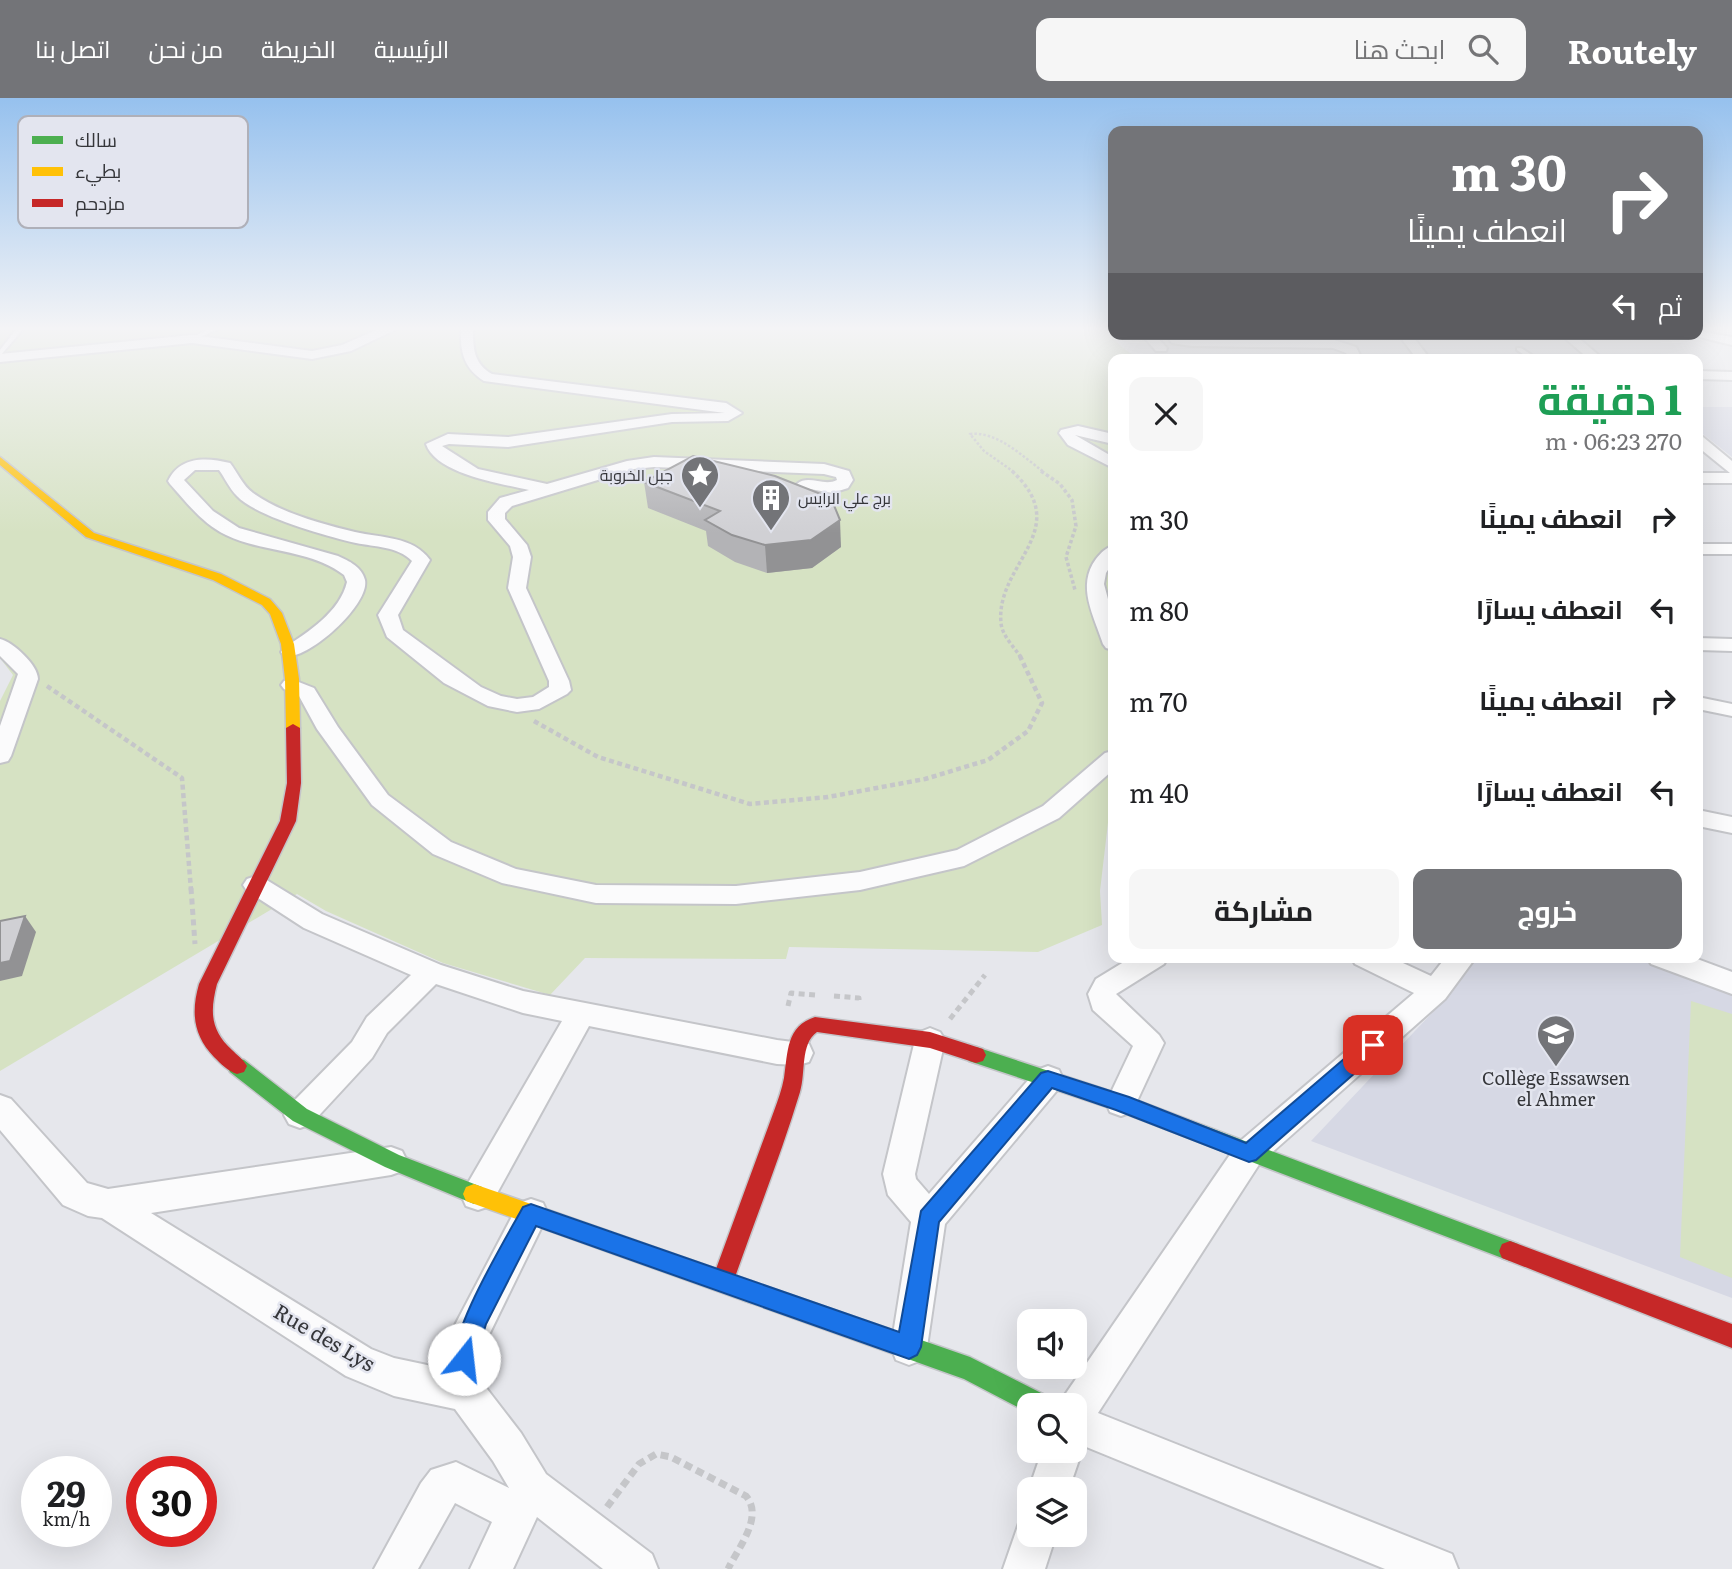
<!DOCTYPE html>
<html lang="ar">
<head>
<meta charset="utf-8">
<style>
  :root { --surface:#fff; --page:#f6f6f6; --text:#202124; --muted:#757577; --accent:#737478 }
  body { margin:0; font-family:Literata,Cairo,serif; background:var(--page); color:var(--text); direction:rtl; height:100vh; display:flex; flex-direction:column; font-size:26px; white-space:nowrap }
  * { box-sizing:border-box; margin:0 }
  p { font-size:23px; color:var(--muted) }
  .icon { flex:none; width:38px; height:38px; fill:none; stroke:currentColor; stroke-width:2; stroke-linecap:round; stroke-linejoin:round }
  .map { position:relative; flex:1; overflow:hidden; direction:ltr }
  .details { position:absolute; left:1108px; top:256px; width:595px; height:609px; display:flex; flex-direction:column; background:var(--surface); border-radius:14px; box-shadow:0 7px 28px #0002; direction:rtl }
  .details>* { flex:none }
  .guide { position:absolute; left:1108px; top:28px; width:595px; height:214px; border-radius:14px; box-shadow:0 7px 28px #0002; direction:rtl; background:#737478; color:#fff; overflow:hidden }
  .buttons { position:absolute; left:1017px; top:1211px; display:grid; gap:14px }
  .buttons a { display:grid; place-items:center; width:70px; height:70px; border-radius:14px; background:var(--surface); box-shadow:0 7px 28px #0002; font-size:35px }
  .speed { position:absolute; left:21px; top:1358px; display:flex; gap:14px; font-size:35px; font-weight:700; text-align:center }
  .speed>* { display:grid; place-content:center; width:91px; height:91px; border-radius:50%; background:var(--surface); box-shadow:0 7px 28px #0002; line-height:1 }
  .speed small { font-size:18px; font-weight:400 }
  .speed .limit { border:10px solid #d22; background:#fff; color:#111 }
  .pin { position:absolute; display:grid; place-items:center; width:60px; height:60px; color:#fff; margin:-30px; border-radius:14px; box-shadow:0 4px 10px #0006 }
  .me { position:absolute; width:77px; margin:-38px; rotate:16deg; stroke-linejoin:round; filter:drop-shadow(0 0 5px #0008) }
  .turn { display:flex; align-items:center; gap:24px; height:147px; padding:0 21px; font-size:32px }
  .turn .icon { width:91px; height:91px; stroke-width:2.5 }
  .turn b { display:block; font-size:49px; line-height:60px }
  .then { display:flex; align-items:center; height:66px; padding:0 21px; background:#0003; gap:14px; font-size:26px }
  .round { display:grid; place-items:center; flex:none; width:74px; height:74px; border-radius:14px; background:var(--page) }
  .head { display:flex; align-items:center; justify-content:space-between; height:119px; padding:0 21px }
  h1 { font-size:42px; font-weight:700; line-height:52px; color:#1e9e55 }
  .cta { display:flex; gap:14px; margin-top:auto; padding:14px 21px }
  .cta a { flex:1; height:80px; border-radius:14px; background:var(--accent); color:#fff; font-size:28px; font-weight:700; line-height:80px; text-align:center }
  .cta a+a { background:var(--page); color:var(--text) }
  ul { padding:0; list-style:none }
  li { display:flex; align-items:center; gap:21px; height:91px; padding:0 21px }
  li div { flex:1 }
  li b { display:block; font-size:26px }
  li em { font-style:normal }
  header { display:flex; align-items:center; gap:42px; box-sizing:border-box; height:98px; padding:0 35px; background:var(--accent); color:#fff }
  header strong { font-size:33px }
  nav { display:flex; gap:38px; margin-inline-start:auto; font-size:24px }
  .search { width:490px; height:63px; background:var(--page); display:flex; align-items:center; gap:18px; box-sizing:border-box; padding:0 24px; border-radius:14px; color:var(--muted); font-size:26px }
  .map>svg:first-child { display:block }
  .built { fill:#d6d8e4 }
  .green { fill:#d6e2c3 }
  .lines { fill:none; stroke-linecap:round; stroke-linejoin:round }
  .lane-casing { stroke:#c4c5c9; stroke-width:4 }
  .street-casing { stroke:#c4c5c9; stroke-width:4 }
  .fast-casing { stroke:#c4c5c9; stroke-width:3 }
  .slow-casing { stroke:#c4c5c9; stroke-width:3 }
  .jam-casing { stroke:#c4c5c9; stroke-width:3 }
  .path-far4 { stroke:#c5c6c9; stroke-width:2.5; stroke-dasharray:2.5 2; stroke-linecap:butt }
  .path-far3 { stroke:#c5c6c9; stroke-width:3.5; stroke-dasharray:3.5 2.5; stroke-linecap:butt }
  .path-far2 { stroke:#c5c6c9; stroke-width:4.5; stroke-dasharray:5 3.5; stroke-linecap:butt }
  .path-far1 { stroke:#c5c6c9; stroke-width:5; stroke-dasharray:6 4.5; stroke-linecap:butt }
  .path { stroke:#c5c6c9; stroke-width:7; stroke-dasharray:8 5; stroke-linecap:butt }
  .lane { fill:#fbfbfc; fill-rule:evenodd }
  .street { fill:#fbfbfc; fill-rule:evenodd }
  .fast { fill:#4caf50; fill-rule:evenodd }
  .slow { fill:#ffc107; fill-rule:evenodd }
  .jam { fill:#c62828; fill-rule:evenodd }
  .wall { fill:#b3b3b6 }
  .shaded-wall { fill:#929294 }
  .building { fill:#d0d0d4; stroke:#929294; stroke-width:2 }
  .route { fill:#1a73e8; stroke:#114b97; stroke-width:2 }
  .labels { text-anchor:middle; stroke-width:5; stroke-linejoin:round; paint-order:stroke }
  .far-poi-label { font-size:16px; fill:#35363a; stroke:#e3e5ef; text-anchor:end }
  .poi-label { font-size:18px; fill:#35363a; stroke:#e3e5ef }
  .near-street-label { font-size:21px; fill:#35363a; stroke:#e3e5ef }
  .key { fill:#e3e5ef; stroke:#afb0b9; stroke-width:2 }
  .key-label { font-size:19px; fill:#35363a }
</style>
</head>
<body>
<header>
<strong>Routely</strong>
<div class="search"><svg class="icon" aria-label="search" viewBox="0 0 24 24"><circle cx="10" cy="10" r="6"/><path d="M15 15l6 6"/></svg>ابحث هنا</div>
<nav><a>الرئيسية</a><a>الخريطة</a><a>من نحن</a><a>اتصل بنا</a></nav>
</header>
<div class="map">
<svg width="1732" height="1471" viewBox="0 0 1732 1471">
  <rect width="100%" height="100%" fill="#e6e7ec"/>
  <g class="built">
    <path d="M1698,309h34v50l-34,-27z"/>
    <path d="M1478,859h159l95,33v308l-421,-157 137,-145z"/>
  </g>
  <g class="green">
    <path d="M0,229h1108c6,16 18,24 32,32h-27v453l-4,2 -9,77 2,34 -64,27 -249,-5 -3,12 -201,-1 -35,37 -107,-32 -117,-52 -29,-17 -297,177v-370l13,-26 -13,-17z"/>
    <path d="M1691,903l41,13v264l-52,-21z"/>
  </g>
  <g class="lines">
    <defs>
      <g id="lane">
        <path d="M18,229h7l-25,29v-6z"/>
        <path d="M213,229h9l-28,13 -5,-1z"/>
        <path d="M1517,250h4l17,11h-8l-13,-9z"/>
      </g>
      <g id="street">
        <path d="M383,229h18l-50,24 -39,8 -120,-16 -192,19v-8l192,-19 120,16 30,-6z"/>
        <path d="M461,229h12c0,21 0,36 19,47l234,29 16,10 -14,8 -56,1 -164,25 -59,-3 -7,2 36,23 69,15 80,-23 27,-4 170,7 25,7 4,9 -5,8 -16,5 -33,-6 -2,-3c11,-10 27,3 40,-4l-1,-3 -12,-3 -170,-7 -20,2 -122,37 -7,7v6l22,26 4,12 -5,31 43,93 2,9 -4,4 -28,15 -22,3 -29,-6 -44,-23 -57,-46 -9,-22 34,-54c-15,-15 -37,-14 -56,-18 -29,-7 -99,-26 -119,-47 -8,-8 -12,-18 -18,-26h-24l-11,10 29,31 26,17 99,28c11,5 24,11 27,24 5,25 -59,82 -81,76l-3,-4 3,-4c24,-16 56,-36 63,-66l-3,-7c-34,-26 -81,-22 -118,-40 -23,-11 -39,-32 -56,-51l-2,-3c12,-25 38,-24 62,-18 7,9 13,23 23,30 28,20 69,31 102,39 26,6 58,4 75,28l-32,55 5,15 78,57 20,9 16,3 16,-2 16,-10v-6l-41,-93 5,-31 -3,-11 -22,-26v-8l12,-14 29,-8c-27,-6 -93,-16 -103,-46l22,-10 60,3 164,-23 53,-1 -241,-32c-21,-13 -24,-30 -23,-54z"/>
        <path d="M1698,233l34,6v8l-45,-11h11z"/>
        <path d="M1141,236h13l13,14 -1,3h-10z"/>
        <path d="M1165,236l26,4 143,2 22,7 6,12h-13l-3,-6 -13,-5 -142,-2 -19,-3z"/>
        <path d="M1398,236h13l19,25h-13z"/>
        <path d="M1560,236h14l29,25h-14z"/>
        <path d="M1698,273l34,1v8l-34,-1z"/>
        <path d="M1078,328l35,8v10l-38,-9 38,22v11l-45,-23 -9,-12 2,-3z"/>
        <path d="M1698,337l5,2 29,24v22h-34v-10h32l-32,-26z"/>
        <rect x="1698" y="446" width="34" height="10"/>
        <path d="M1113,448v16l-7,11 -2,11 9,34v32l-7,-2 -3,-4c-9,-28 -27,-58 -7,-85 5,-6 9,-11 17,-13z"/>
        <path d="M1698,540l34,1v12l-34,-1z"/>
        <path d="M0,541c13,3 38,26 38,40l-27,77 -3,5 -8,2v-37l18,-52 -18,-18z"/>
        <path d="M291,581l23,9 24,39 50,68 63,47 65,27 80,16 140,1 124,-14 97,-22 86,-44 62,-53 8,-2v19l-54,48 -95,48 -104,24 -124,14 -140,-1 -94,-20 -69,-29 -61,-49 -55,-76 -18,-33 -15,-7 -3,-4 3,-4z"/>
        <path d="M1698,599l34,7v12l-34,-7z"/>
        <path d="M1698,712l34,7v16l-34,-7z"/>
        <path d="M256,778l9,3 57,35 119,51 82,26 254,49 32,4 4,9 -4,9 -11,3 -21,-1 -188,-38 -99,180 -12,4 -12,-4 -5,-11 101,-174 -39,-8 -87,-29 -49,49 -15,25 -61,66 -11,4 -11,-4 -5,-9 5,-9 63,-64 15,-25 44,-42 -107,-47 -57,-37 -4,-6 4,-6z"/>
        <path d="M1132,859h36l-4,7 -48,30 43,41 5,8 -32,69 -11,4 -11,-4 -4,-9 27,-57 -40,-36 -5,-16 8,-15z"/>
        <path d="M1351,859h39l41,19 15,-19h30l-31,42 -185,164 -162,250 354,141 6,15h-73l-306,-125 3,7 -13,38h-40l13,-38h32v-46h-15l1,-3 178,-259 176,-150 -59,-29z"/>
        <path d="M1647,859h45l40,15v22l-81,-30z"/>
        <path d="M930,930l10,4 5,8 -30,134 1,5 13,15 108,-124 11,-4 11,4 4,9 -4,9 -114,136 -18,123 -5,13 -13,5 -13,-5 -5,-13 20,-125 -23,-27 -5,-21 32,-134 5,-8z"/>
        <path d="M0,997l11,4 76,84 21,6 283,-42 11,4 5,10 -5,10 -11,4 -240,38 220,136 23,9 52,11 4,-31 5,-13 64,-122 12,-4 12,4 5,11 -62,127 -3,18 1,26 37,48 25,41 106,80 6,15h-55l-66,-52 -24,52h-43l22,-47 -37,-19 -37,66h-44l47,-86 10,-13 25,-8 53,26 -16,-27 -38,-52 -61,-13 -48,-20 -244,-158 -14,-2 -25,-11 -63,-75z"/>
        <path d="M1029,1419v18h27l-11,34h-42l17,-49z"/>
      </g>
      <g id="fast">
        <path d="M976,949l152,50 390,147 3,7 -3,7 -8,3 -394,-151 -147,-49 -3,-6 3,-6z"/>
        <path d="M237,960l7,2 63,49 92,46 83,32 3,7 -3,7 -8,3 -89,-37 -92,-46 -63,-49 -3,-6 3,-6z"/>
        <path d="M751,1183l219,76 77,39 3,9h-21v8l-65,-34 -221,-79 -3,-8 3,-8z"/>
      </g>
      <g id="slow">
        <path d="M0,359l94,76 127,41 49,25 12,14 12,31 5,35 1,49 -2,3h-10l-2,-3 -1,-49 -4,-35 -11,-30 -8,-9 -49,-25 -127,-43 -86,-72z"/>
        <path d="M474,1086l277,97 8,3 3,8 -3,8 -8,3 -285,-102 -3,-7 3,-7z"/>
      </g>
      <g id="jam">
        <path d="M293,626l7,4 1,55 -5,38 -79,163c-7,27 -7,46 15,66 5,5 11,9 15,16l-3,6 -7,2c-9,-3 -16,-10 -23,-17 -21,-22 -23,-45 -15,-73l81,-163 7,-38 -1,-55z"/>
        <path d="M815,919l115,15 53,17 3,6 -3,6 -7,2 -46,-15 -113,-16c-17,12 -11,41 -17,60 -19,63 -44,125 -66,188l-3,8 -8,3 -8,-3 -3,-8 62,-169c4,-11 8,-22 10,-33 4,-26 2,-52 31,-61z"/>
        <path d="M1510,1143l222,83v24l-230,-90 -3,-7 3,-7z"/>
      </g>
    </defs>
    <use href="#lane" class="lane-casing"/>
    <use href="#street" class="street-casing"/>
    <use href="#fast" class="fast-casing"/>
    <use href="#slow" class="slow-casing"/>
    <use href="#jam" class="jam-casing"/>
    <path class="path-far4" d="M1014,374l-30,-21 -14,-17c28,-3 53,23 74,38"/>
    <g class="path-far3">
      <path d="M1012,373c64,59 -17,93 -11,152 1,12 12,23 19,33"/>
      <path d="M1041,373l19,13 12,16 4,26 -10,31 9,33"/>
    </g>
    <g class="path-far2">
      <path d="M47,588l135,92 9,112"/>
      <path d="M534,623l64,36 152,47 78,-7 97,-18 63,-19 40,-29 14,-28 -23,-49"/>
    </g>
    <g class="path-far1">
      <path d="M191,790l4,56"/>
      <path d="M834,898l25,2v5"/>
      <path d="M788,908l3,-13 24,2"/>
      <path d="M950,921l35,-44"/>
    </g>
    <path class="path" d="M607,1409l32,-43 17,-10 15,3 75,39c18,21 -8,52 -18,73"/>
    <use href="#lane" class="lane"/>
    <use href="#street" class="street"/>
    <use href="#fast" class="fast"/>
    <use href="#slow" class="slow"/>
    <use href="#jam" class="jam"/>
  </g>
  <path class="wall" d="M644,384l197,65 -29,21 -45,5 -32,-11 -27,-16 -2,-15 -58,-23z"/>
  <g class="shaded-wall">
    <path d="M840,422l1,27 -29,21 -45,5 -2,-28z"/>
    <path d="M25,818l11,16 -14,44 -22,5v-18z"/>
  </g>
  <g class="building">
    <path d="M693,358l82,20 56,22 9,22 -29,20 -46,5 -33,-10 -27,-15 15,-9 -76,-29z"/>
    <path d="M25,818l-15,45 -10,2v-42z"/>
  </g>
  <linearGradient id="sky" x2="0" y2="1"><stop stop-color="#96c1ee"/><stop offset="0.53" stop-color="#f4f4f6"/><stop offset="1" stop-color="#f4f4f6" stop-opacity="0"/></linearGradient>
  <rect width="1732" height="435" fill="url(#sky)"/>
  <path class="route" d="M1373,939l7,3 2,5 -2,6 -124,109 -7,2 -133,-52 -64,-22 -113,134 -18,125 -4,8 -8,4 -373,-133 -50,98 -13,44 -9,3 -8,-3c-12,-29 51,-131 67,-161l8,-3 368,128 22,-121 120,-138 7,-2 81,26 117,46 120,-103z"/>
  <defs>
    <symbol id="sight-pin" viewBox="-11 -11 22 30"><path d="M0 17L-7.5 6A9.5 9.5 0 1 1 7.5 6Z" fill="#737478" stroke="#e3e5ef"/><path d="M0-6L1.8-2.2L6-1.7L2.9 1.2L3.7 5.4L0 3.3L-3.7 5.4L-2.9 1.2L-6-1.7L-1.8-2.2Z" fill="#fff"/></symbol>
    <symbol id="building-pin" viewBox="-11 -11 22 30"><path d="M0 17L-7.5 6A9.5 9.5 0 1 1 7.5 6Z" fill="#737478" stroke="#e3e5ef"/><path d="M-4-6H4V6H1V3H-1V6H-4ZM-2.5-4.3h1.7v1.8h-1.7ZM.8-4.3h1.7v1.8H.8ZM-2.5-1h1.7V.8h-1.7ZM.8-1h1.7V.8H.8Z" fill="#fff"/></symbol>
    <symbol id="university-pin" viewBox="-11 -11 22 30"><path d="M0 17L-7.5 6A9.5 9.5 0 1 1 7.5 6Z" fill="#737478" stroke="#e3e5ef"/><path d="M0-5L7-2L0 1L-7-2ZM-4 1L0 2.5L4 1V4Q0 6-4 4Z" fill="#fff"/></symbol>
  </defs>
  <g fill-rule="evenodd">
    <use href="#sight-pin" x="678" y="355" width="44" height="60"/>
    <use href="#building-pin" x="749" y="378" width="44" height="60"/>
    <use href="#university-pin" x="1534" y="914" width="44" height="60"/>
  </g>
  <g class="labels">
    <g class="far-poi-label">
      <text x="673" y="383">جبل الخروبة</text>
      <text x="798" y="406" text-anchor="start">برج علي الرايس</text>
    </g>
    <g class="poi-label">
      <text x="1556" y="987">Collège Essawsen<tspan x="1556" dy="21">el Ahmer</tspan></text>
    </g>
    <g class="near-street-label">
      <text transform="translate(324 1240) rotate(30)" y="7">Rue des Lys</text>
    </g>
  </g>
  <rect x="18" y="18" width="230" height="112" rx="10" class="key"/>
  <rect x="32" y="38" width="31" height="8" fill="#4caf50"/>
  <rect x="32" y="69" width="31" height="9" fill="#ffc107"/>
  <rect x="32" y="101" width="31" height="8" fill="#c62828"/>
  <g class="key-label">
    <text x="75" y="49">سالك</text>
    <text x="75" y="80">بطيء</text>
    <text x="75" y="112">مزدحم</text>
  </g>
</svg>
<div class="buttons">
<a><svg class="icon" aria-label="sound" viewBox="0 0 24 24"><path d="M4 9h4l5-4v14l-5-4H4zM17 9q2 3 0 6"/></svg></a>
<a><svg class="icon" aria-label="search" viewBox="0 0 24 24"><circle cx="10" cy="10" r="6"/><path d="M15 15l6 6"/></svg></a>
<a><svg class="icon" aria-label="layers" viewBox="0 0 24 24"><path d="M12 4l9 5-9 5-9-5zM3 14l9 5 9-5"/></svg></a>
</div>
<div class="speed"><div>29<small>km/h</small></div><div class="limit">30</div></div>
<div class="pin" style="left:1373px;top:947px;background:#d93025"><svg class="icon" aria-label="arrive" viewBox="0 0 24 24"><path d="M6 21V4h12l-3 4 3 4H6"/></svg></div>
<svg class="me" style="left:464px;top:1261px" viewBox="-20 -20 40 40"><circle r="19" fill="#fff"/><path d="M0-13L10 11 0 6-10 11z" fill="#1a73e8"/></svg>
<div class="guide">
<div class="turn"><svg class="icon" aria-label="right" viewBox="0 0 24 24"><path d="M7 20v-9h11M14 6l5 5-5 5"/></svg><div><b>30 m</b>انعطف يمينًا</div></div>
<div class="then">ثم<svg class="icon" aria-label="left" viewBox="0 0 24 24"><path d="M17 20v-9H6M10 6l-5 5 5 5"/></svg></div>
</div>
<section class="details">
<div class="head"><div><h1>1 دقيقة</h1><p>270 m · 06:23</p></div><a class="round"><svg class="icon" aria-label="close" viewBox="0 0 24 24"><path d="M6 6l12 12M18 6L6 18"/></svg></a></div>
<ul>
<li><svg class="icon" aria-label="right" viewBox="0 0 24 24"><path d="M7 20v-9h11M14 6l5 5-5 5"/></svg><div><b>انعطف يمينًا</b></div><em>30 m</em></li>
<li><svg class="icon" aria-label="left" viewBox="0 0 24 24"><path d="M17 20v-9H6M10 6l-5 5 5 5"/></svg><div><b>انعطف يسارًا</b></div><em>80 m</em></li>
<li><svg class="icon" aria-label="right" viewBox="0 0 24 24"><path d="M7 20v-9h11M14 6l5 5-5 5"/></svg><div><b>انعطف يمينًا</b></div><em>70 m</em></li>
<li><svg class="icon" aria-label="left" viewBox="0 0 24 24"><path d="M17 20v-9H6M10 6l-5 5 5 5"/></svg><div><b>انعطف يسارًا</b></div><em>40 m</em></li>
</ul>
<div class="cta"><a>خروج</a><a>مشاركة</a></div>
</section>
</div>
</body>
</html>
